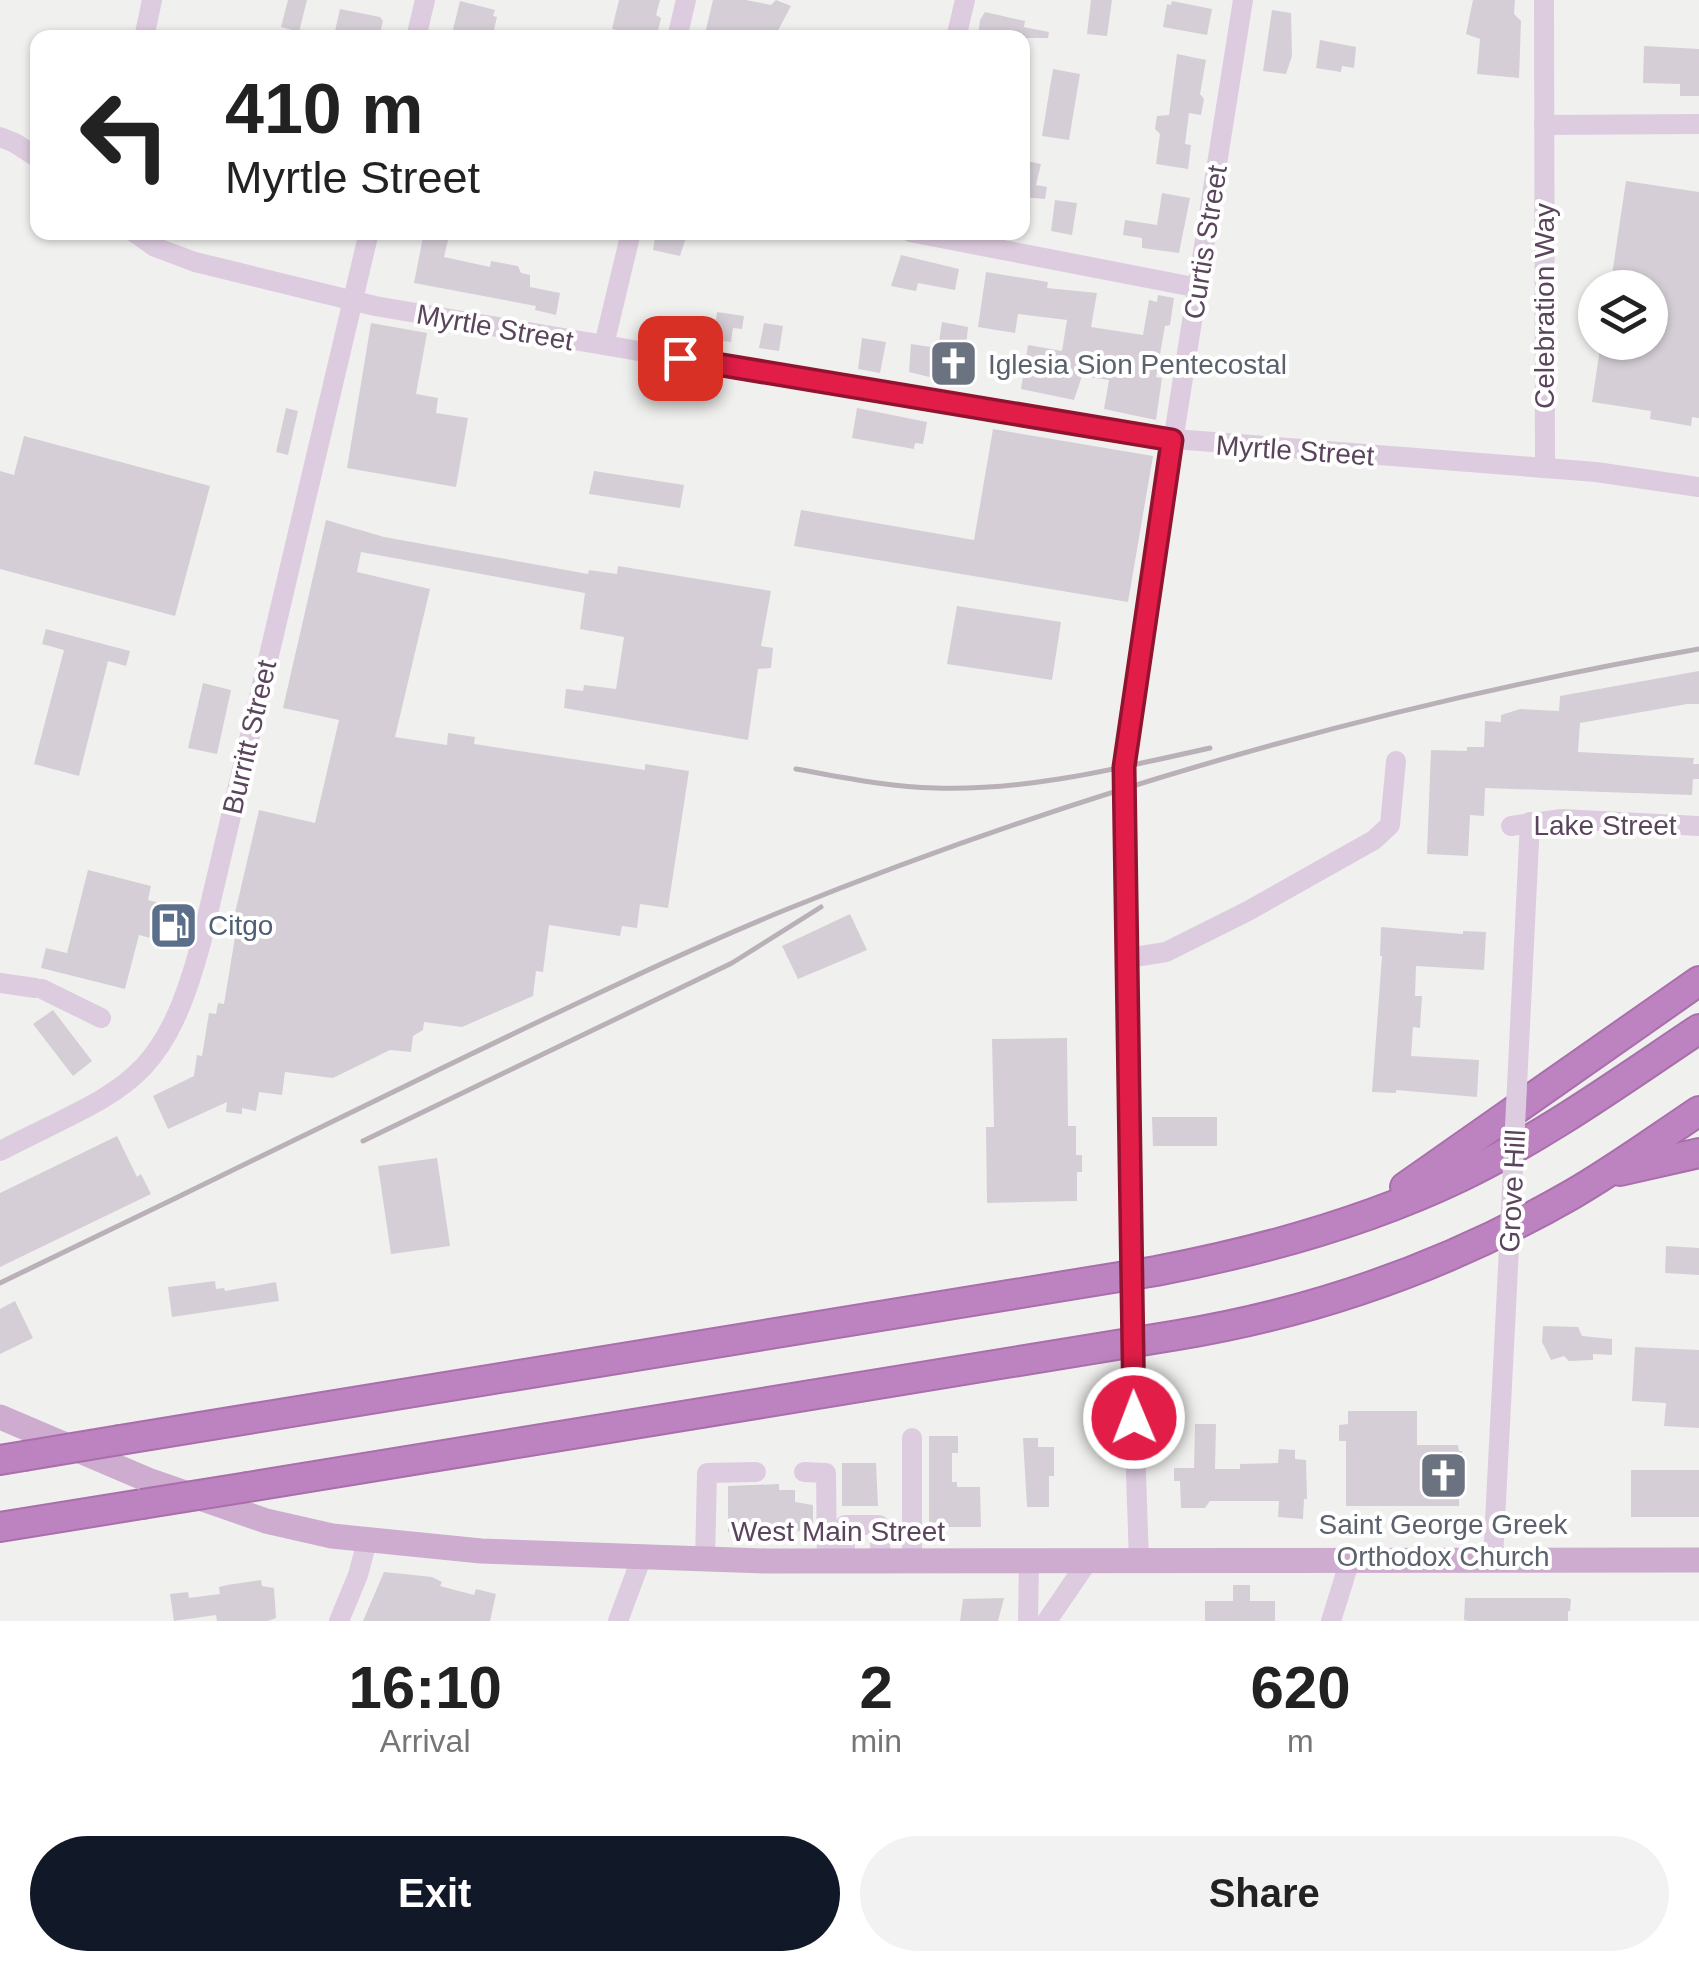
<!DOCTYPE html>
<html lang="en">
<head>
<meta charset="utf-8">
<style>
  :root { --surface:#fff; --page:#f2f2f2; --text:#222; --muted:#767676; --accent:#111827 }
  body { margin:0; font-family:Helvetica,sans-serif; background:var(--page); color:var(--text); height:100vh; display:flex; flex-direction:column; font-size:38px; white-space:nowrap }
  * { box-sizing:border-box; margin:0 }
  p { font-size:32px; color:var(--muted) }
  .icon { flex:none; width:55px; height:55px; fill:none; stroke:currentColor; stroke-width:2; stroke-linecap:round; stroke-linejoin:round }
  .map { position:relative; height:1621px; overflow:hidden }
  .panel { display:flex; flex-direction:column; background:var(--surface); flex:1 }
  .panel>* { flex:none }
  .banner { position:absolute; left:30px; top:30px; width:1000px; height:210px; border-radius:20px; box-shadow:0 2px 8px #0004; background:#fff; color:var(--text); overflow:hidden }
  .buttons { position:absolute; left:1578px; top:270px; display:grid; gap:20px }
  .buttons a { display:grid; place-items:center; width:90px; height:90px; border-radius:50%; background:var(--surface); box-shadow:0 2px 8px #0004; font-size:50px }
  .pin { position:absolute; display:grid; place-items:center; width:85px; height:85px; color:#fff; margin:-42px; border-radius:20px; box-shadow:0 5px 15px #0006 }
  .me { position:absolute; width:110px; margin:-55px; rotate:359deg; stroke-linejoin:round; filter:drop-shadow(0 0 8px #0008) }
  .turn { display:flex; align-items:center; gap:35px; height:210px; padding:0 30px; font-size:45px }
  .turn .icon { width:130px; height:130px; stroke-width:2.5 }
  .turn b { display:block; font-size:70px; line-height:85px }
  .eta { display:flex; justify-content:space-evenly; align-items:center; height:170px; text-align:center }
  .eta b { font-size:60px; font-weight:800; line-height:70px }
  .action { display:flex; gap:20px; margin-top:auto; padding:20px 30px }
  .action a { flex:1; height:115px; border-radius:60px; background:var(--accent); color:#fff; font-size:40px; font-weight:800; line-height:115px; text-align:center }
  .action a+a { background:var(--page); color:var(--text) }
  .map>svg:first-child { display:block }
  .building { fill:#d5ced6 }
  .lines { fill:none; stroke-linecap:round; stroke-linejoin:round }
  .highway-casing { stroke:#aa6eac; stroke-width:32 }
  .minor { stroke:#ddccdf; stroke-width:20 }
  .major { stroke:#cdaccf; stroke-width:25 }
  .highway { stroke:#bd83c0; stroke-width:28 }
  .rail { stroke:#b9b0b8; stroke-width:5 }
  .highway-bridge-casing { stroke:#aa6eac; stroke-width:32; stroke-linecap:butt }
  .minor-bridge { stroke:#ddccdf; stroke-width:20 }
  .highway-bridge { stroke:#bd83c0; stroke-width:28 }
  .route-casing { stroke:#92132f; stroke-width:25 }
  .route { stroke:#e11d48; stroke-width:18 }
  .labels { text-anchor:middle; stroke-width:8; stroke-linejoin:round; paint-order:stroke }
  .street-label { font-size:28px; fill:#5b455d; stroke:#fff }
  .worship-label { font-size:28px; fill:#5b616d; stroke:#fff; text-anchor:start }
  .service-label { font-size:28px; fill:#4e5e75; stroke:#fff; text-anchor:start }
</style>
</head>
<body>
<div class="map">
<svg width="1699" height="1621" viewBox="0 0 1699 1621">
  <rect width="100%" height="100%" fill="#f0f1ee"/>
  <g class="building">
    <path d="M288,0h19l-8,32 -18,-5z"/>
    <path d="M619,0h41l-4,15 5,3 -4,17 -14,1 -31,-7z"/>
    <path d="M713,0h33l25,5 5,-5 15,6 -17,32h-70z"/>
    <path d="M1091,0h21l-5,36 -20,-2z"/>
    <path d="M1473,0h42l-1,14 7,7 -2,57 -42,-4 3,-35 -14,-5z"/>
    <path d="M460,1l35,9 -2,6 4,1 -5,21h-41z"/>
    <path d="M1172,1l40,8 -5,26 -44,-8 4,-23 4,1z"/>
    <path d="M340,9l40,8 3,4 -4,17 -44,-7z"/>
    <path d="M1272,10l19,3 1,43 -6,18 -23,-3z"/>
    <path d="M985,12l40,9 -1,6 25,5 -1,6h-70l2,-18z"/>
    <path d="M1320,40l36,7 -2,21 -12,-2 -1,6 -25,-4z"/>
    <path d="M1644,46l55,3v47h-19v-12l-37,-1z"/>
    <path d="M1177,54l29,6 -6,34 4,5 -3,16 -12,-2 -4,31 6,1 -3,24 -32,-5 4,-30 -5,-5 2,-13 12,-1z"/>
    <path d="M1053,69l27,5 -11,66 -27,-4z"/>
    <path d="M1022,160l19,4 -5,21 11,2 -2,12 -23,-2z"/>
    <path d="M1626,181l73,11v226l-7,-1 -1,9 -41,-7 1,-8 -59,-9 9,-60h49v-54h-40z"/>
    <path d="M1162,193l28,5 -11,55 -37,-5v-10l-19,-3 2,-15 32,5z"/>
    <path d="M1055,200l22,3 -5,32 -21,-4z"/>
    <path d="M424,232h26l-6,25 46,10 1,-6 27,5 3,7 9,2v12l30,6 -4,22 -21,-5 1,-4 -122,-23z"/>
    <path d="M656,232l30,5 -6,19 -27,-6z"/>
    <path d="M901,255l58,14 -4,21 -37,-7 -2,8 -25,-5z"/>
    <path d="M986,272l62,10 -1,6 50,5 -6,34 52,8 6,-35 8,2 1,-7 16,3 -4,27 -5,1 -9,51 6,1 -6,42 -52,-11 5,-29 -27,-4 -8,24 -53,-11 7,-44 34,6 5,-31 -49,-6 -3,19 -37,-6z"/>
    <path d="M717,312l27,4 -2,13 -9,-1 -2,14 -18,-2z"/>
    <path d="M942,322l26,5 -6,58 -53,-13 2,-28 27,4z"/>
    <path d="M371,323l56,10 -11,61 22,4 -2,15 32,5 -12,69 -109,-19z"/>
    <path d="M764,323l19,3 -4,25 -20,-3z"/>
    <path d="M862,338l24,4 -6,31 -22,-4z"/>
    <path d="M286,408l12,3 -10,44 -12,-3z"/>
    <path d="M857,408l70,14 -4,22 -8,-1 -1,6 -62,-11z"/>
    <path d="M993,429l160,27 -25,146 -334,-56 7,-36 173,30z"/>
    <path d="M24,436l186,50 -35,130 -175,-47v-98l14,4z"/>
    <path d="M594,471l90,14 -4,23 -91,-14z"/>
    <path d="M326,520l58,17 204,37 1,-4 28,4 1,-8 153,25 -10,55 12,2 -2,20 -13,1 -10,71 -184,-32 2,-19 17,2 1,-6 32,4 8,-52 -44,-8 5,-36 -224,-41 -4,20 73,17 -35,148 52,8 1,-12 27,4 -1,7 171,26v-6l44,7 -21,137 -28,-4 -3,24 -15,-2 -2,10 -71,-11 -6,47 -7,-1 -3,25 -71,31 -38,-5 -1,8 -10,6 -2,16 -21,-2 -57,28 -48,-6 -3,23 -23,-3 -3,19 -14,-3v6l-16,-2 1,-10 -59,27 -15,-33 41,-20 3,-21 5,1 7,-43 7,1 2,-11 6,1 15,-91h-4l24,-103 56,13 24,-103 -56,-12z"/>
    <path d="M957,606l104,16 -9,58 -105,-16z"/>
    <path d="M46,629l84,22 -4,15 -18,-5 -29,115 -45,-12 30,-114 -22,-6z"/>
    <path d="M1699,671v33h-12l-107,19 -2,29 116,6 -1,6h6v15h-6l-1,16 -207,-7 -1,28 -14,-1 -2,41 -41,-2 4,-104 36,1v-4h17l1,-26 16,1v-7l19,-6 39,2 1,-15z"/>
    <path d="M203,683l28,7 -14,64 -29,-6z"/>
    <path d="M88,870l63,16 -3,14 38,10 -9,35 -38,-10 -14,54 -84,-21 5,-20 21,5z"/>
    <path d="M850,914l17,36 -69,29 -16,-33z"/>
    <path d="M1381,927l82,7v-3l23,1 -2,38 -68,-4 -1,30h7l-2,32 -7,-1 -2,29 68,4 -2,37 -81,-7v3l-24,-1 10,-136h-2z"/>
    <path d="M53,1010l39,51 -19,15 -40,-52z"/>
    <path d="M1067,1038l1,88h8v29h6v17h-5v29l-90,2 -1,-76h8l-2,-88z"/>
    <path d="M1152,1117h65v29h-64z"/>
    <path d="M117,1136l20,41 4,-3 10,20 -151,73v-74z"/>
    <path d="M437,1158l13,88 -59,8 -13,-88z"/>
    <path d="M1666,1246l33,2v27l-34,-2z"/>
    <path d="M215,1281l1,8 8,-1 1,3 51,-9 3,19 -107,16 -4,-30z"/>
    <path d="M15,1301l18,37 -33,16v-45z"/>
    <path d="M1543,1326l35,1 4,9 30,3v16l-19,-1v6l-24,1 -5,-5 -13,4 -9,-18z"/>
    <path d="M1635,1347l64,3v78l-35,-2 2,-23 -34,-2z"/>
    <path d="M1348,1411h69v34h41l1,6h3v18l-3,-1v38h-113v-65h-7v-16l9,-1z"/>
    <path d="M1195,1424h21l-1,45h25v-5l38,-1 1,-14 16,1v9l11,1 1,39h-3l-1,20 -25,-2 1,-16h-69l-5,7h-24l-1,-27h-6v-13h20z"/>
    <path d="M929,1436h29v17h-6v29h5v5h23l1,40h-52z"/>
    <path d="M1023,1438h15v9h16v29h-5v31h-22z"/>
    <path d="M842,1463h34l2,43h-36z"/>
    <rect x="1631" y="1470" width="68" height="47"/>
    <path d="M779,1484v6h16v12l18,3v26l-85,1v-46z"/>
    <path d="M384,1572l48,5 10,5 -2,4 34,9 2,-6 20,5 -6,27h-127z"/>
    <path d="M261,1580l1,6 12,2 2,30 -8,3h-51l-1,-6 -42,6 -4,-27 18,-2 1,6 31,-4 -1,-7 8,-2z"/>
    <path d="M1233,1585h17v16h25v20h-70v-20h28z"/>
    <path d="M1004,1598l-6,23h-38l3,-22z"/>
    <path d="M1465,1598h101l5,1 -1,12h-2v10h-100l-4,-1z"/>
  </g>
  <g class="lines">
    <defs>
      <g id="highway">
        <path d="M1620,1171l79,-18"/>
        <path d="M1405,1187l294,-206"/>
        <path d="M120,1440l1036,-169c105,-20 208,-48 304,-94 85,-41 161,-96 239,-148"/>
        <path d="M0,1460l24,-4"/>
        <path d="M248,1487l930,-152c139,-23 271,-70 393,-140 45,-26 86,-56 128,-84"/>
        <path d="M0,1527l142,-23"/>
      </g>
    </defs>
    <use href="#highway" class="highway-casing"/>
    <g class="minor">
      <path d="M1544,0l1,468"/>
      <path d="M144,38l8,-38"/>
      <path d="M416,38l9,-38"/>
      <path d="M677,38l9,-38"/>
      <path d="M956,38l9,-38"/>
      <path d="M1544,125l155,-1"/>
      <path d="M0,137l15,6 23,15"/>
      <path d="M134,232l21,15 40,15 180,44 761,130 460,36 103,15"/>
      <path d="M910,232l289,56"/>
      <path d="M604,345l27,-113"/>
      <path d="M1511,826l51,-7 137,7"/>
      <path d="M1128,958l38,-6 82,-41 126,-71 16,-15 6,-64"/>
      <path d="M0,983l35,5"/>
      <path d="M42,989l59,29"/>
      <path d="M1517,1086l13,-264"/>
      <path d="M0,1151c123,-63 162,-63 201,-208l168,-711"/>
      <path d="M1130,1230l-6,-442 3,-57 116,-731"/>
      <path d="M1133,1387l6,174"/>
      <path d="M912,1438v123"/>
      <path d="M804,1472l22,1 1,88"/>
      <path d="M1493,1560l14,-272"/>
      <path d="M705,1561l2,-88 49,-1"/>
      <path d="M845,1561v-36h34l2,36"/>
      <path d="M339,1621l19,-46 9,-34"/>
      <path d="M618,1621l23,-62"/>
      <path d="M1028,1621l1,-60"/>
      <path d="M1047,1621l41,-60"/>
      <path d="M1331,1621l19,-61"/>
    </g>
    <path class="major" d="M0,1417l148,63 118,41 66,15 149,15 286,10 932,-1"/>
    <use href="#highway" class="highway"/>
    <g class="rail">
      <path d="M796,769c46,8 92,18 139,19 94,3 184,-20 275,-40"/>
      <path d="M363,1141l369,-178 89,-56"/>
      <path d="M0,1283c143,-69 285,-138 428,-208 118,-57 236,-115 357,-165 295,-119 601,-206 914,-261"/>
    </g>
    <defs>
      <g id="highway-bridge">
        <path d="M24,1456l96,-16"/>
        <path d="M142,1504l106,-17"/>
      </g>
    </defs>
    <use href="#highway-bridge" class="highway-bridge-casing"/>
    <g class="minor-bridge">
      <path d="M1130,1230l3,157"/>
      <path d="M1507,1288l10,-202"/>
    </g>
    <use href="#highway-bridge" class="highway-bridge"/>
  </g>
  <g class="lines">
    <defs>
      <path id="route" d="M680,358l492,82 -48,327 10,651"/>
    </defs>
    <use href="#route" class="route-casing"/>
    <use href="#route" class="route"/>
  </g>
  <defs>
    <symbol id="church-square" viewBox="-11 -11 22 22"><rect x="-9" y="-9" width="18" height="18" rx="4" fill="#6b7280" stroke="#fff"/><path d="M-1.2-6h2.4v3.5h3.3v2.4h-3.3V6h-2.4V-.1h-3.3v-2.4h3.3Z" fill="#fff"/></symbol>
    <symbol id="fuel-square" viewBox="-11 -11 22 22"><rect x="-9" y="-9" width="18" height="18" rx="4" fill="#5c6f8a" stroke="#fff"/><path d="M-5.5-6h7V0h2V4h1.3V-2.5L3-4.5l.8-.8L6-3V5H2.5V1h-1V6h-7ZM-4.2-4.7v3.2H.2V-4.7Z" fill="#fff"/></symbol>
  </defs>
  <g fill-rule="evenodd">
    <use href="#church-square" x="926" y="336" width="55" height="55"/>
    <use href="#fuel-square" x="146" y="898" width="55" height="55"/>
    <use href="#church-square" x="1416" y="1448" width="55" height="55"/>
  </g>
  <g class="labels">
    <g class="street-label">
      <text transform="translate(1205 242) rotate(-81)" y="10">Curtis Street</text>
      <text transform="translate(1544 306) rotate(-90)" y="10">Celebration Way</text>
      <text transform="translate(495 327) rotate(10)" y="10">Myrtle Street</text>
      <text transform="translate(1295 450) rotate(4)" y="10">Myrtle Street</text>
      <text transform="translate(249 737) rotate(-77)" y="10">Burritt Street</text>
      <text x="1605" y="835">Lake Street</text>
      <text transform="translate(1512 1191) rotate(-87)" y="10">Grove Hill</text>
      <text x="838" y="1541">West Main Street</text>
    </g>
    <g class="worship-label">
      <text x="988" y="374">Iglesia Sion Pentecostal</text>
      <text x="1443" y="1534" text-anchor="middle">Saint George Greek<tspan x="1443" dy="32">Orthodox Church</tspan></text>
    </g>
    <g class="service-label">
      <text x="208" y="935">Citgo</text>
    </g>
  </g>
</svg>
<div class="buttons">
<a><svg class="icon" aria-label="layers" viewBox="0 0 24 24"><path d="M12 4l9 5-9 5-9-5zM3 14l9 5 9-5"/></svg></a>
</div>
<div class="pin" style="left:680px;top:358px;background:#d93025"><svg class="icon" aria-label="arrive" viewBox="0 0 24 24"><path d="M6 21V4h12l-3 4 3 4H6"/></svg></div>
<svg class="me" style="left:1134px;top:1418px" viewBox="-20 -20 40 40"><circle r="17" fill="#e11d48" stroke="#fff" stroke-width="3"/><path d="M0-11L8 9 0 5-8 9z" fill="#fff"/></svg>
<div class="banner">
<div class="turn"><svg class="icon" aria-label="left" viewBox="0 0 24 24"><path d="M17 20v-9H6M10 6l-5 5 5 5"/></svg><div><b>410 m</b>Myrtle Street</div></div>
</div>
</div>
<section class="panel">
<div class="eta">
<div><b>16:10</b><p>Arrival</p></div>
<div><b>2</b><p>min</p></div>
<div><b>620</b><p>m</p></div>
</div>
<div class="action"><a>Exit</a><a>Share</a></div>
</section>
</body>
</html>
